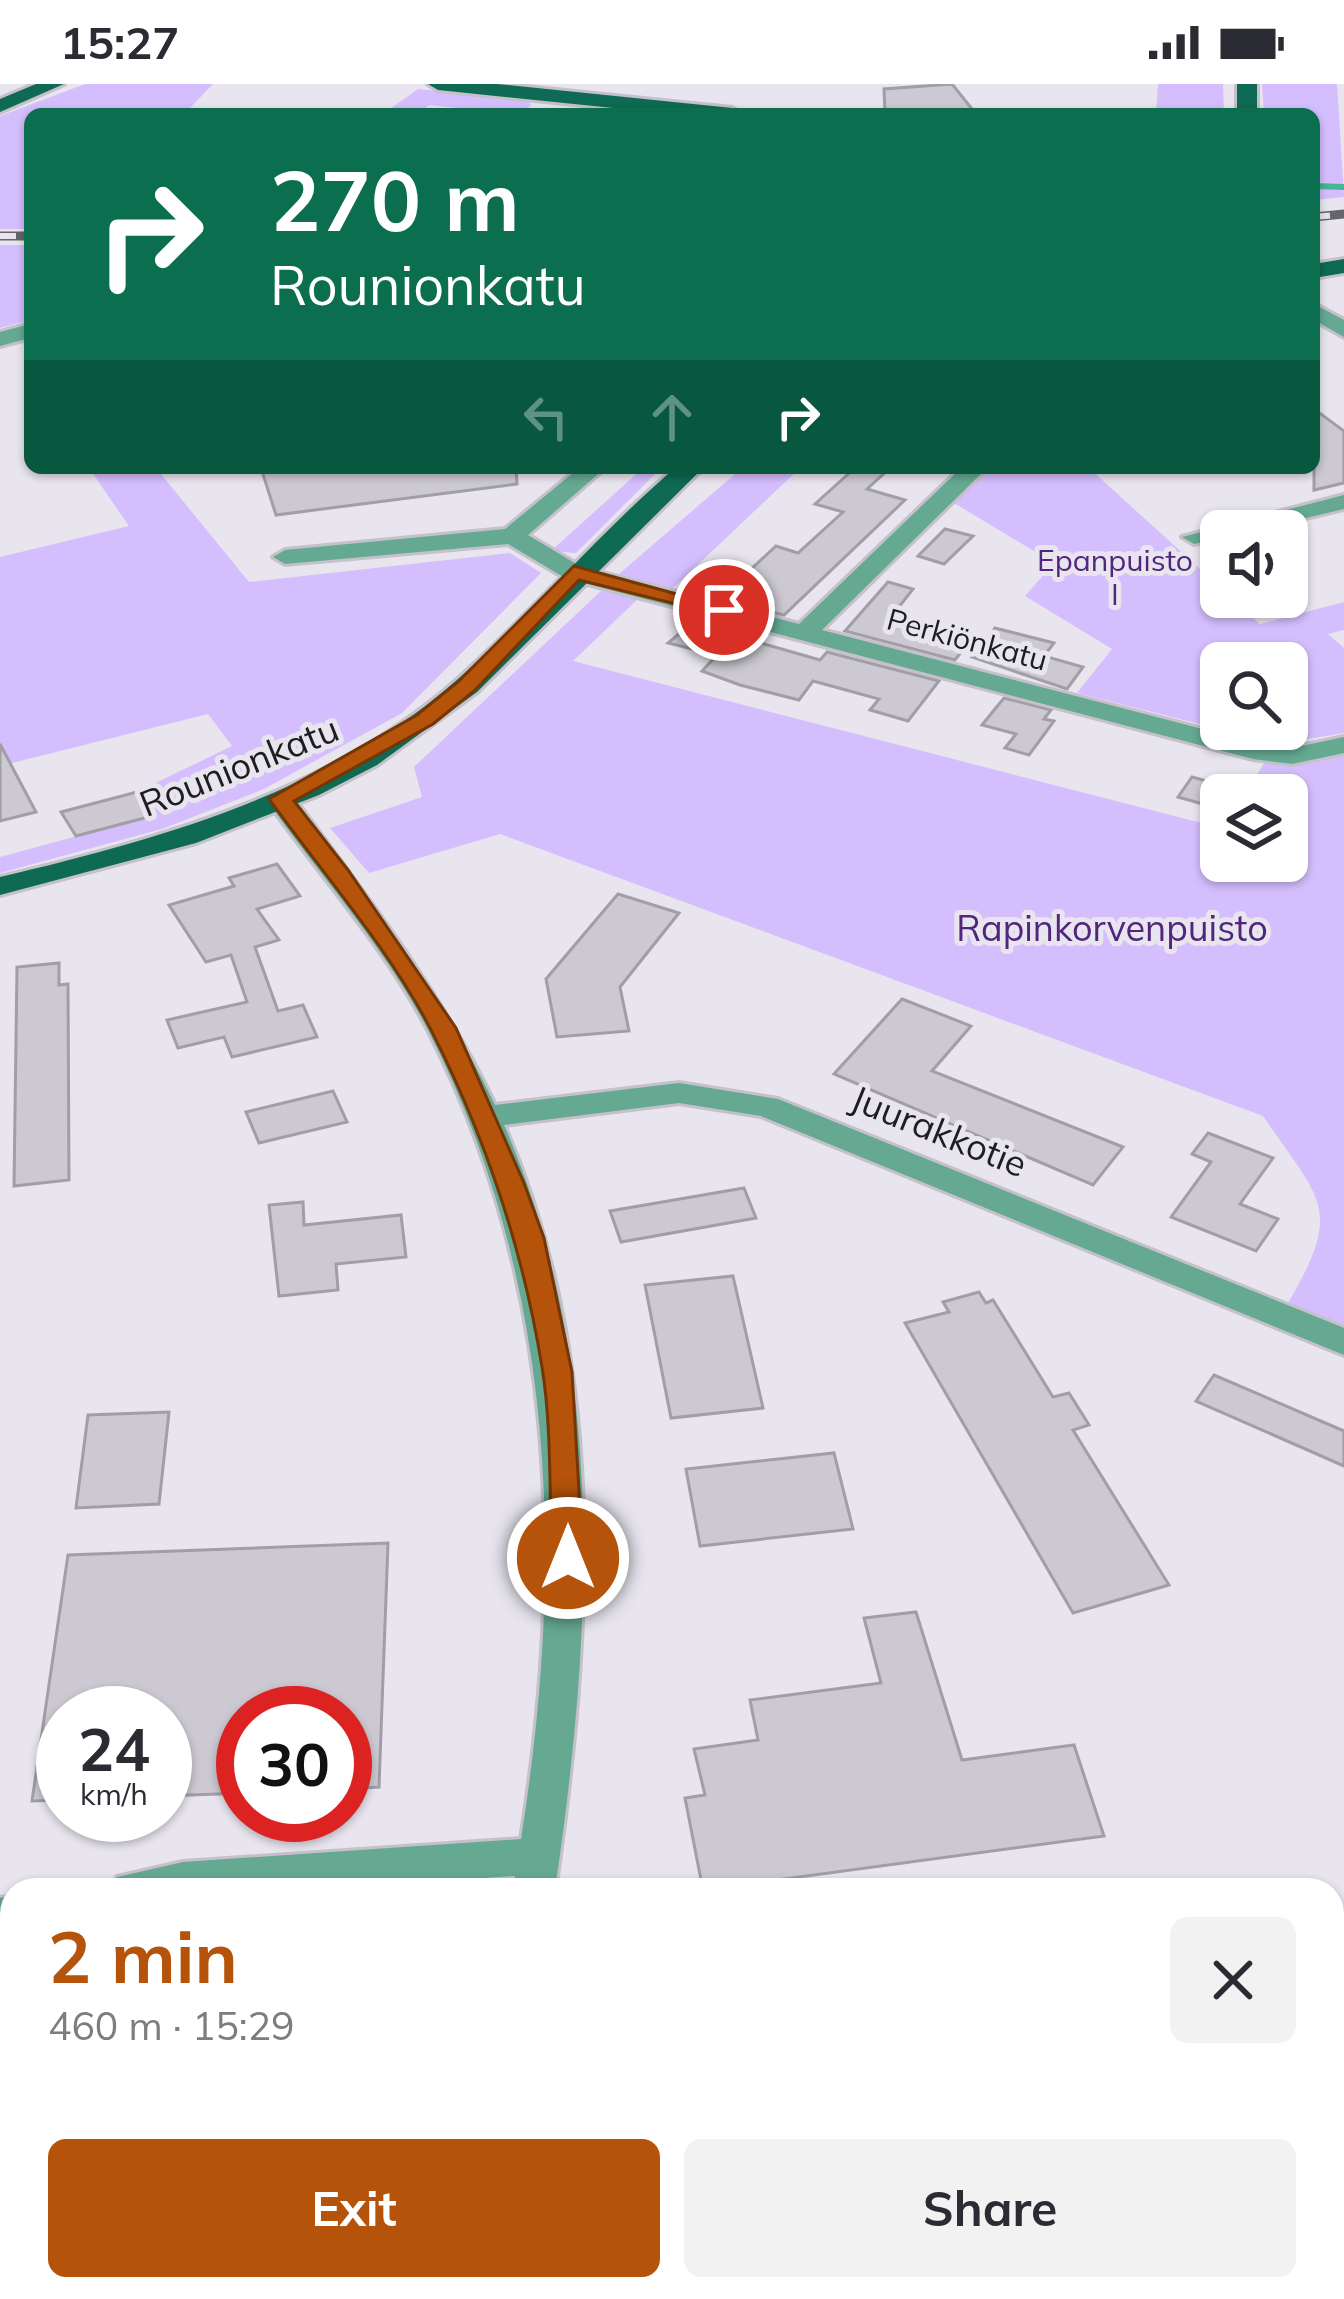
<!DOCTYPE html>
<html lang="en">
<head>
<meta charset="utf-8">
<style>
  :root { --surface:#fff; --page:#f2f2f3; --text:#2b2b33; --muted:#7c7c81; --accent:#b45309 }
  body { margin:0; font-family:Mulish,sans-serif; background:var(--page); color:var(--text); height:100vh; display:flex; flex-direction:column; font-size:45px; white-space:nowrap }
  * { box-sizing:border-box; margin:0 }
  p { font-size:39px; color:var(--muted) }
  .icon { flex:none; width:66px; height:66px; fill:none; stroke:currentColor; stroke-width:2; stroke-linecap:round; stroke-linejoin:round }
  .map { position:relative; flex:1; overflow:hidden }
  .sheet { position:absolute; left:0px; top:1794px; width:1344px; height:423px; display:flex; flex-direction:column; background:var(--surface); border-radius:36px 36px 0 0; box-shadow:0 3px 9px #0004 }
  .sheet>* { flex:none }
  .top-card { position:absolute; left:24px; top:24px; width:1296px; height:366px; border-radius:18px; box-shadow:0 3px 9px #0004; background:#0b6e4f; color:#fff; overflow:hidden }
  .fabs { position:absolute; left:1200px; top:426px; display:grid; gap:24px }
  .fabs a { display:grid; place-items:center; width:108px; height:108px; border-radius:18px; background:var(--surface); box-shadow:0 3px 9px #0004; font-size:60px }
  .speed { position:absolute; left:36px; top:1602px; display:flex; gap:24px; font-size:60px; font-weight:700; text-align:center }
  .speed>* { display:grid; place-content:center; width:156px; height:156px; border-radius:50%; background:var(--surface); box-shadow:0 3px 9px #0004; line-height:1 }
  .speed small { font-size:30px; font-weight:400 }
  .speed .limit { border:18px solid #d22; background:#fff; color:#111 }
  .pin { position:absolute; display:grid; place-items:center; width:102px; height:102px; color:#fff; margin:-51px; border:6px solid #fff; border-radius:50%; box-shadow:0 3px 12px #0007 }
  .me { position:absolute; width:132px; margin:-66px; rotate:0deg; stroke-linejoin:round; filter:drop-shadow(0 0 9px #0008) }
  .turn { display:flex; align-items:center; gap:42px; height:252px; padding:0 48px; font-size:54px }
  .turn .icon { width:156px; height:156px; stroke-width:2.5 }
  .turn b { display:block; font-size:84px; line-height:102px }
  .lanes { display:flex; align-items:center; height:114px; padding:0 48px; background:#0003; justify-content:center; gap:60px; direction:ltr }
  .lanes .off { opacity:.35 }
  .round { display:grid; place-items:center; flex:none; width:126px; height:126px; border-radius:18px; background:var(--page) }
  .summary { display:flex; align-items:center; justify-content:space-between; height:204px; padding:0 48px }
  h1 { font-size:72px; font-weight:700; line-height:90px; color:var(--accent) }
  .button { display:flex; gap:24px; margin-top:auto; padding:24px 48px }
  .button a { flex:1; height:138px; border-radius:18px; background:var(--accent); color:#fff; font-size:48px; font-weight:700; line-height:138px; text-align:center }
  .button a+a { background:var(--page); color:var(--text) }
  .status { display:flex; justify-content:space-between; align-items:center; height:84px; padding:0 60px; background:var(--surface); direction:ltr }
  .status svg { height:33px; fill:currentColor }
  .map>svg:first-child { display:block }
  .green { fill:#d5befd; fill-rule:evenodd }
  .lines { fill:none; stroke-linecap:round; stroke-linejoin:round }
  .stream { stroke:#46b595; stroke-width:6 }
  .building { fill:#ccc9d2; stroke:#a19ea6; stroke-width:3 }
  .minor-casing { stroke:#c4c1ca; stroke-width:6 }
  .major-casing { stroke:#c4c1ca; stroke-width:6 }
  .minor { fill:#65a993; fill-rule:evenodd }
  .major { fill:#0e6a53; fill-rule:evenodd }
  .rail-casing { stroke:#66656b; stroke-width:9 }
  .rail { stroke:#e8e5ef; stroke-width:6; stroke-dasharray:16; stroke-linecap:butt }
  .route { fill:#b45309; stroke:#753606; stroke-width:3 }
  .labels { text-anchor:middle; stroke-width:10; stroke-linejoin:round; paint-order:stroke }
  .far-park-label { font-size:30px; fill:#50267f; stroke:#e8e5ef }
  .far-street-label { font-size:30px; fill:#1e1d21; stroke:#e8e5ef }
  .street-label { font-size:36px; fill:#1e1d21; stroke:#e8e5ef }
  .park-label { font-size:36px; fill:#50267f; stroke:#e8e5ef }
</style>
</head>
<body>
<div class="status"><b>15:27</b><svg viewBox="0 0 49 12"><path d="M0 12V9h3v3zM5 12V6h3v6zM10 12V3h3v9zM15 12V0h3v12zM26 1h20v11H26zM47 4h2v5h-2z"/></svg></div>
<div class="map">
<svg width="1344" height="2215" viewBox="0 0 1344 2215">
  <rect width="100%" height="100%" fill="#e8e5ef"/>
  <g class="green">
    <path d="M85,0h128l-29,30h-154v115h-30v-113z"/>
    <path d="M1158,0h65l1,30h-68z"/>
    <path d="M1262,0h75l7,113 -30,3v-86h-50z"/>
    <path d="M418,5l109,10 4,6 -9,9 -93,-9 -12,9h-34z"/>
    <path d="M0,161h30v75l-30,8z"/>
    <path d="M89,384h67l93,114 261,-29 31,20 -139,140 -138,76 -102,40 -162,44v-16l151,-41 -14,-24 95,-46 -24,-32 -208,52v-209l129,-31z"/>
    <path d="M643,384h18l-85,85 -25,-2z"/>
    <path d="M742,384h58l-128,121 -53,-15z"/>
    <path d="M989,384h100l132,120v9h10l29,27 84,-22v28l-16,4 16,14v85l-65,11 -202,-51 35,-44 -87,-53 29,-33 -100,-60zM1221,579h66v66h-66z"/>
    <path d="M603,505l36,9 -66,63 648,167v33h66v-66h-42l19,-32 26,3 54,-11v571l-56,-23c56,-95 33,-102 -25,-187l-763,-282 -131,39 -39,-45 92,-31 -8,-30z"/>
  </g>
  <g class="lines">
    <path class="stream" d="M1314,102l30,1"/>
  </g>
  <g class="building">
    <path d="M952,0l24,30h-91l-1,-25z"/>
    <path d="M1314,325l30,22v52l-30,7z"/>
    <path d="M261,384h255l1,16 -241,31z"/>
    <path d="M855,384h35l-23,21 38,11 -121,115 -65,-16 57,-53 22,7 45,-41 -28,-8z"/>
    <path d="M945,445l28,7 -29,28 -26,-8z"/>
    <path d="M888,498l25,7 -26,33 85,16 -17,22 -110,-29z"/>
    <path d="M698,534l66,17 -7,7 63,18 7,-8 112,29 -31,40 -38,-11 9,-11 -66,-18 -14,19 -59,-15 -38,-14 15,-16 -49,-12z"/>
    <path d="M995,544l59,15 -10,13 39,11 -16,22 -95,-32z"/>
    <path d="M1004,614l47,12 -7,9 10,2 -25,34 -24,-7 11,-14 -34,-9z"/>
    <path d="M0,660l36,68 -36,9z"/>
    <path d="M1192,693l29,8v24l-43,-12z"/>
    <path d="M137,708l15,24 -76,20 -15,-24z"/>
    <path d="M277,780l23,32 -43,13 22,31 -24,7 23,64 25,-6 14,32 -85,20 -8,-20 -46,11 -11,-28 80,-18 -16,-47 -25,7 -37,-57 65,-19 -5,-8z"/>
    <path d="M618,810l61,19 -59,74 9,44 -72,6 -11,-58z"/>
    <path d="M59,879v22l9,-1 1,196 -55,6 3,-219z"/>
    <path d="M902,915l69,27 -39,45 191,76 -30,38 -259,-111z"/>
    <path d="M333,1007l14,31 -88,21 -13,-31z"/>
    <path d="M1208,1049l65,25 -33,46 38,15 -22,32 -85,-34 40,-55 -19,-8z"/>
    <path d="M744,1104l12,30 -135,24 -11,-31z"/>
    <path d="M303,1118l1,23 97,-10 5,42 -70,7 2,26 -59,6 -10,-91z"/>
    <path d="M733,1192l30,132 -92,10 -26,-133z"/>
    <path d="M979,1208l7,11 7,-3 60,97 16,-4 20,32 -16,5 96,155 -96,28 -168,-290 44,-11 -6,-10z"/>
    <path d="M1214,1291l130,56v35l-148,-65z"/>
    <path d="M169,1328l-10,92 -83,4 12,-93z"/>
    <path d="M834,1369l19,76 -153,17 -14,-77z"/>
    <path d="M388,1459l-9,244 -34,2v-76h-102v80l-78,3v-83h-102v87l-31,1 36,-246z"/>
    <path d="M916,1528l46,148 112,-15 30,91 -401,54 -18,-92 20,-3 -11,-46 64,-9 -8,-40 131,-17 -17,-65z"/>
  </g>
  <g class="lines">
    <defs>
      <g id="minor">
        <path d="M1314,220l30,16v17l-30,-17z"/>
        <path d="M30,240v14l-30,8v-14z"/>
        <path d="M579,384h26l-77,67 55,33 216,56 162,-156h26l-165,162 442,115 28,3 52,-11v16l-52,11 -39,-5 -688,-181 -57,-34 -223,20 -12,-7 12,-7 220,-21z"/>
        <path d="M1344,411v14l-93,22h-30v7l-27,6 -12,-7z"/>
        <path d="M280,707l10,2c75,102 150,197 205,312l184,-22 99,16 566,229v27l-583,-239 -82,-13 -175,22c105,241 88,512 51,765h-42l2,-14 -210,14h-194l6,-13 66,-15 338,-23c44,-276 36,-557 -93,-809 -43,-83 -108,-154 -162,-231z"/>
        <path d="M12,1812v38l-12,2v-38z"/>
        <path d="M1332,1944l12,4v40l-12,-4z"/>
        <path d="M432,2205h48l-2,10h-48z"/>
      </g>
      <g id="major">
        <path d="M36,0h28l-64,28v-13z"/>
        <path d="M428,0h69l235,24 10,6h-70l-234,-24z"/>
        <rect x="1237" y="0" width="20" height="30"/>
        <path d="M1344,175v14l-30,5v-14z"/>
        <path d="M675,384h28l-226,224 -100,73 -58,30 -123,48 -196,52v-18c161,-38 332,-86 458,-198 75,-67 140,-145 217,-211z"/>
      </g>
    </defs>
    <use href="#minor" class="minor-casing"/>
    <use href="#major" class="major-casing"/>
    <use href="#minor" class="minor"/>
    <use href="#major" class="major"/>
    <defs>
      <g id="rail">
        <path d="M1314,133l30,-3"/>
        <path d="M0,152h30"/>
      </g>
    </defs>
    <use href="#rail" class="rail-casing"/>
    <use href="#rail" class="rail"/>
  </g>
  <path class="route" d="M574,482l161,44 -11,6 -145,-36 -105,111 -41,33 -139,77 54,69 108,158 68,155 20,55 28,134 11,186 -15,12 -16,-12c-3,-62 0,-129 -10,-191 -19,-117 -57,-231 -111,-337 -43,-83 -108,-156 -162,-231l148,-84 41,-33z"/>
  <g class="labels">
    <g class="far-park-label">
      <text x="1115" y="487">Epanpuisto<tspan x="1115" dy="34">I</tspan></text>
    </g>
    <g class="far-street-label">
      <text transform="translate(967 556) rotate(15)" y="10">Perkiönkatu</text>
    </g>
    <g class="street-label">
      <text transform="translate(239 682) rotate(-22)" y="13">Rounionkatu</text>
      <text transform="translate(939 1047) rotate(22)" y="13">Juurakkotie</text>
    </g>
    <g class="park-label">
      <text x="1112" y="857">Rapinkorvenpuisto</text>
    </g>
  </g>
</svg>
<div class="fabs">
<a><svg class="icon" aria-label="sound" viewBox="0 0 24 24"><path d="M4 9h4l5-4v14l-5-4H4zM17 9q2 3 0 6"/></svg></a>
<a><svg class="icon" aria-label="search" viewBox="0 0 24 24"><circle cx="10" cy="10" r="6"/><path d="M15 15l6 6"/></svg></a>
<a><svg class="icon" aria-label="layers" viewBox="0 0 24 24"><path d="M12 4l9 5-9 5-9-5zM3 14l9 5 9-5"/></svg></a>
</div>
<div class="speed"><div>24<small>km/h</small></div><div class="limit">30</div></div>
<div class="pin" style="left:724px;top:526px;background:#d93025"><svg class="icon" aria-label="arrive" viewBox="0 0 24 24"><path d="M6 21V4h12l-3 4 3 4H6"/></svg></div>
<svg class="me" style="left:568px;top:1474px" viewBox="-20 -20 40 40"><circle r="17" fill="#b45309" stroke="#fff" stroke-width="3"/><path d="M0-11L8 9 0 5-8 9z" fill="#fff"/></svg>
<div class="top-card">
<div class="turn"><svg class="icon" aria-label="right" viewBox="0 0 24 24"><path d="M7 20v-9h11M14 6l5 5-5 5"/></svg><div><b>270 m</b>Rounionkatu</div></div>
<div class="lanes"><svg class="icon off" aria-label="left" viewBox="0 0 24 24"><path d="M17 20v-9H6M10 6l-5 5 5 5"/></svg><svg class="icon off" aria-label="ahead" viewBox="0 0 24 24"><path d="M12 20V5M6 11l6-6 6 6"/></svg><svg class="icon" aria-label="right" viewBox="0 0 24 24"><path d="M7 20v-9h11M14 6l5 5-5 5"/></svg></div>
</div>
<section class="sheet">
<div class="summary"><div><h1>2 min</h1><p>460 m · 15:29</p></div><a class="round"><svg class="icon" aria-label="close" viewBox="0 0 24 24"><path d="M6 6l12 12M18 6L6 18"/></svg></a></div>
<div class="button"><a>Exit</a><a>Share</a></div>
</section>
</div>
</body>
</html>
